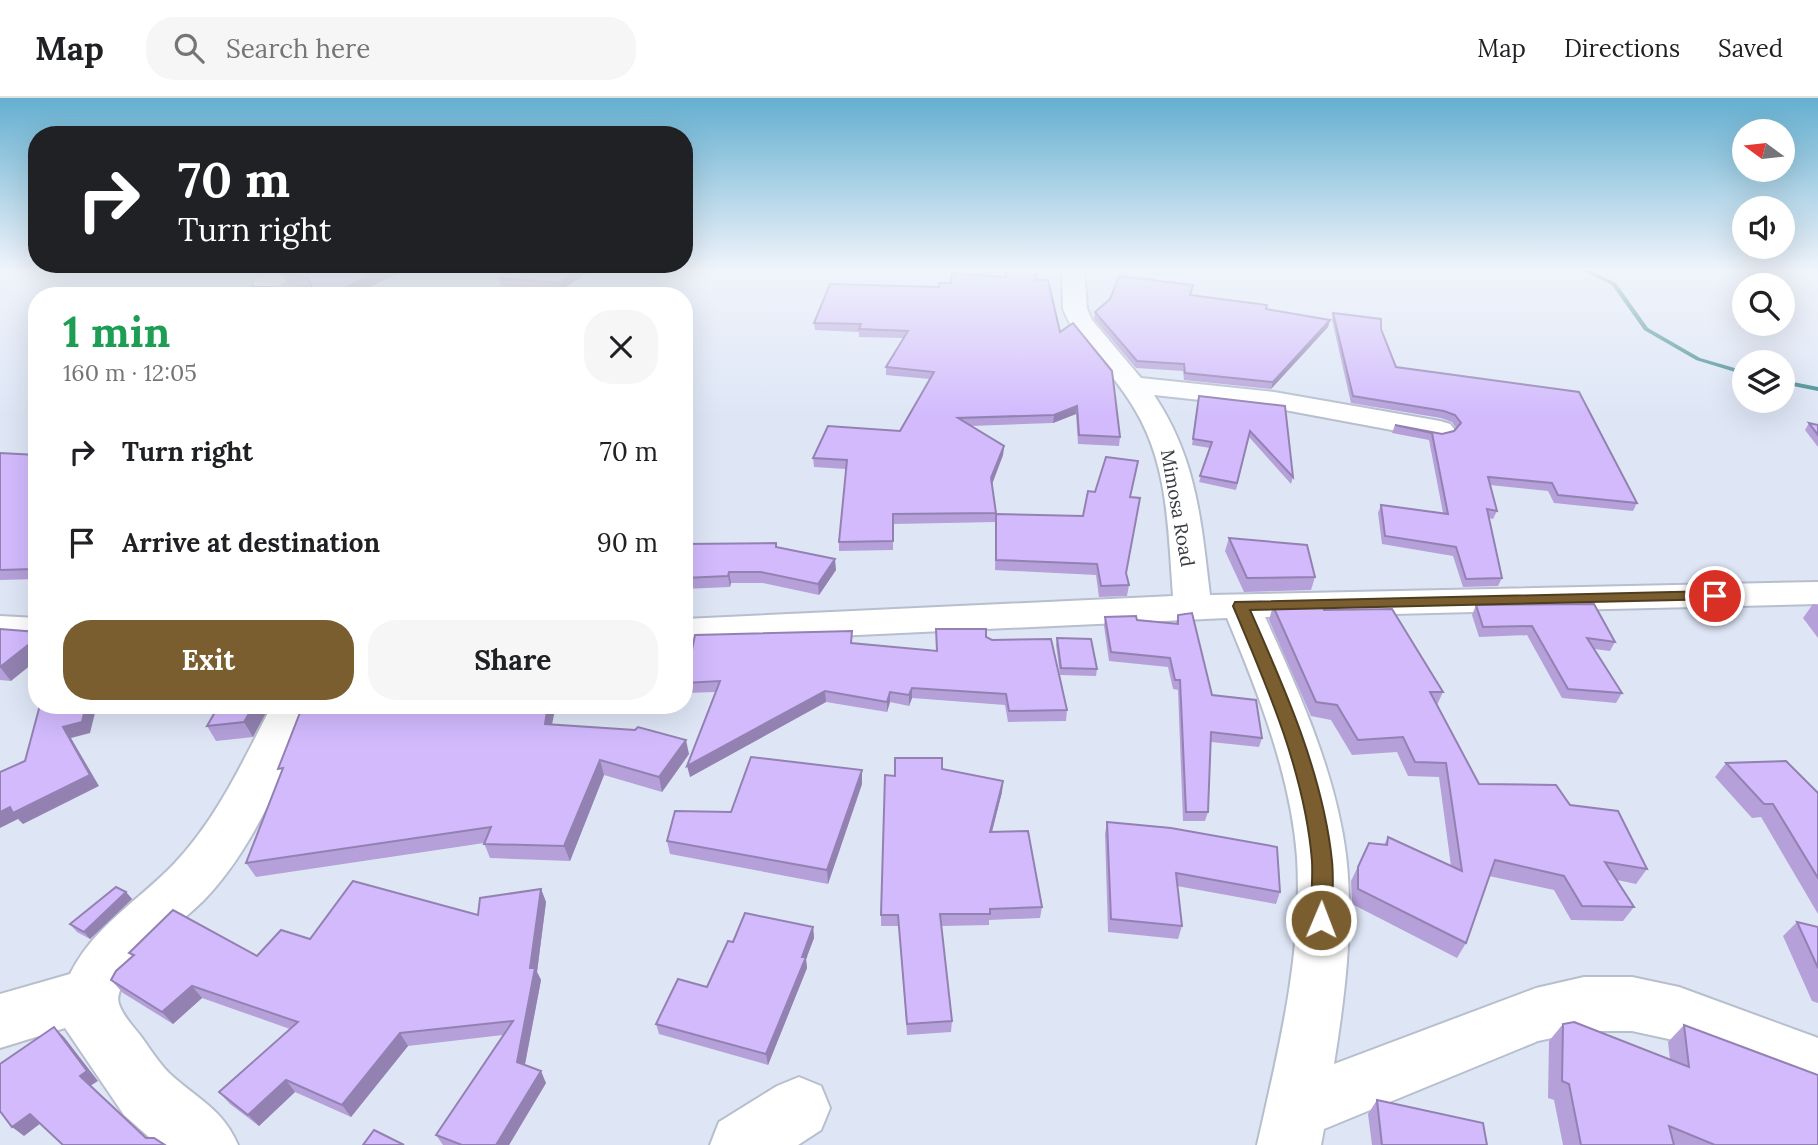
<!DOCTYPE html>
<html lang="en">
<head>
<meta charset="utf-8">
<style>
  :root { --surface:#fff; --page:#f6f6f6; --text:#202124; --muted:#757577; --line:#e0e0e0; --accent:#7a5e30 }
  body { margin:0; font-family:Lora,serif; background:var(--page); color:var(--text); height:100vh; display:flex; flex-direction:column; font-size:26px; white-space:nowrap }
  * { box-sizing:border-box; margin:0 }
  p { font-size:23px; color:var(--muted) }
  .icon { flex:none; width:38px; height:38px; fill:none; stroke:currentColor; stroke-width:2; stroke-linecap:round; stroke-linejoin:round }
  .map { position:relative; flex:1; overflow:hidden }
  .details { position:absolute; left:28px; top:189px; width:665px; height:427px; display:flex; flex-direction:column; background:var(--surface); border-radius:28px; box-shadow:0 7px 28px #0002 }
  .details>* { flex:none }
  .banner { position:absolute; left:28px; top:28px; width:665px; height:147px; border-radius:28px; box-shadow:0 7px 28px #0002; background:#202124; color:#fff; overflow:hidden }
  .needle { width:46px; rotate:285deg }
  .buttons { position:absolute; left:1732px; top:21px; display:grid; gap:14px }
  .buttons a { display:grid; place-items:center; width:63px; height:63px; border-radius:50%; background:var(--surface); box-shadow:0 7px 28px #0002; font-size:35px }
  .pin { position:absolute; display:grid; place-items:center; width:60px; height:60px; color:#fff; margin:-30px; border:4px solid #fff; border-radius:50%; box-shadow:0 2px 7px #0007 }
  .me { position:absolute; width:77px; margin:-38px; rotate:1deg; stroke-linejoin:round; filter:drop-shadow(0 0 5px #0008) }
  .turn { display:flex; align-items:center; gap:24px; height:147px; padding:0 35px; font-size:32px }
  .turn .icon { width:91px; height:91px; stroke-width:2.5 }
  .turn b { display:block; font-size:49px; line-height:60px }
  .round { display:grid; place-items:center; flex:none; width:74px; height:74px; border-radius:28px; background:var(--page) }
  .headline { display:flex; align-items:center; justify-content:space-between; height:119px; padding:0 35px }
  h1 { font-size:42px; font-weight:700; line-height:52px; color:#1e9e55 }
  .cta { display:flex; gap:14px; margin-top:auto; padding:14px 35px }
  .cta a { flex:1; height:80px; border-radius:28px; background:var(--accent); color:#fff; font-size:28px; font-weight:700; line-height:80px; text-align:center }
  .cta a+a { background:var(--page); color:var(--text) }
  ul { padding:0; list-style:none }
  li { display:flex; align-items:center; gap:21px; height:91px; padding:0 35px }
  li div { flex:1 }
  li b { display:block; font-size:26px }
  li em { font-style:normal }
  header { display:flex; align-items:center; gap:42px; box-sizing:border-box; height:98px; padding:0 35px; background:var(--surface); border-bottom:2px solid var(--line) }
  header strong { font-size:33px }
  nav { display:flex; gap:38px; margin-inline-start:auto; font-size:24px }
  .search { width:490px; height:63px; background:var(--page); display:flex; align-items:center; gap:18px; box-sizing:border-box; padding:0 24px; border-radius:28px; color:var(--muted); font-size:26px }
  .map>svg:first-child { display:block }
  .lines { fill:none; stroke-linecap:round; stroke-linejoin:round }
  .stream { fill:#3c878b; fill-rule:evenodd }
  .minor-casing { stroke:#b7bece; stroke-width:4 }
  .minor { fill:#fff; fill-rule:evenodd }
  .wall { fill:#b5a0da }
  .shaded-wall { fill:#9382b1 }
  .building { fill:#d2bafd; stroke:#9382b1; stroke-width:2 }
  .route { fill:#7a5e30; stroke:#4f3d1f; stroke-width:2 }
  .labels { text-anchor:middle; stroke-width:5; stroke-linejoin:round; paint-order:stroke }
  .far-street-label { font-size:19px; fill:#373a40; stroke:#fff }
</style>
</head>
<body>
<header>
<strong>Map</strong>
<div class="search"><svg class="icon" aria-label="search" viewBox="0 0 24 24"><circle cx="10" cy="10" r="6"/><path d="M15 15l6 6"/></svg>Search here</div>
<nav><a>Map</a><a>Directions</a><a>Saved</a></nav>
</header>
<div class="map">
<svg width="1818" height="1047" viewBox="0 0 1818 1047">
  <rect width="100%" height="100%" fill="#dee6f6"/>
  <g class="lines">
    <g class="stream">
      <path d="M1582,172h7l27,13 32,45 52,30 45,13v4l-49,-15 -52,-30 -32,-45z"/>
      <path d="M1783,282l35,7v4l-35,-7z"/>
    </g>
    <defs>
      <g id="minor">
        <path d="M275,172h28l-3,5 -21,10 32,6 3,5 -59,-2 -3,-5 3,-10z"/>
        <path d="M1062,172h22l3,39 5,11 49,58 133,14 166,29 10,3 5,6 -5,6 -10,3 -166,-31 -120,-13c43,64 47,126 56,200l608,-13v22l-553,13c34,74 71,157 81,238 8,69 -1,141 -12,209l202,-76 48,-11h48l47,10 139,51v58l-140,-55 -46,-10h-48l-46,10 -214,88 -3,16h-64c21,-93 46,-192 40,-288 -6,-81 -39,-165 -70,-239l-543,25v-24l489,-23c-5,-64 -4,-131 -39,-188 -18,-31 -45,-56 -65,-86l-6,-13z"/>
        <path d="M0,518l37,2v24l-37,-2z"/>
        <path d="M272,607h42c-30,66 -59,142 -110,195 -18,18 -94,79 -85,104 4,12 13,21 21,31 9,12 18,27 29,38 28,26 54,36 69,72h-80l-34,-30 -59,-87 -65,20v-54l70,-20c24,-48 67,-72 103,-109 44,-46 70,-104 99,-160z"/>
        <path d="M799,979l22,9 9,22 -9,22 -23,15h-88l9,-23 58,-36z"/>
      </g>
    </defs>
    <use href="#minor" class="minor-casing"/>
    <use href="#minor" class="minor"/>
  </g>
  <g class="wall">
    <path d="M292,172h112l-52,26h-119l75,-8 -21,-4 -4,-10z"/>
    <path d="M511,172h80l-31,21 -59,-5 -2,-8z"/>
    <path d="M1005,172l31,10 24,52 60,105 -1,9 -41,-2 -2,-30 -23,9 -82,3 33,20 -1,9 -11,29 4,29v9l-103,2v26l-54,1v-9l7,-73 -32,-2 -1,-9 87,-27 30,-52 -44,-4v-8l18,-29 -45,-1v-5l-44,-2 -1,-7 137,-40 53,-6z"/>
    <path d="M1191,197l75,14 64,11 -2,7 -57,62 -87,-9 -1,-9 -47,-3 -42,-49 1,-7z"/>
    <path d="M1333,215l48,16 15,38 241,136 -4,8 -79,-8 -6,-12 -58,-6 7,26 -4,8 -4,-1 13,60 -4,8 -35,1 -10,-31 -71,-12 -4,-31 3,-8 62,8 -14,-73 -37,-7 3,-8 47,9 12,-3 2,-3 -4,-6 -11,-4 -90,-15 -19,-83z"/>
    <path d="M1199,298l86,10 8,71 -2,7 -42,-47 -13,53 -37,-8 11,-34 -18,-3z"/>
    <path d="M1809,325l9,2v22l-13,-17z"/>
    <path d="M0,355l37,2v124l-37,1z"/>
    <path d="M1130,399l-4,76 3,12 -2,11 -28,1 -3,-22 -101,-5 1,-46 87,-8z"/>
    <path d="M1229,440l86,39 -4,13 -67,2 -19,-41z"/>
    <path d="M776,445l1,4 59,23 -17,25 -56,-12h-32l-1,4 -46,2v-45z"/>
    <path d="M1813,506l5,1v33l-15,-20z"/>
    <path d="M1476,507l139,37 -5,9 -16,-2 28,44 -6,10 -54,-5 -35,-63 -48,2 -7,-22z"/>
    <path d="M1273,508l51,4 119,82 -6,13 42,79 91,21 77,64 -11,15 -19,-4 17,27 -11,14 -52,-1 -17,-30 -65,-14 -23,67 -9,15 -105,-54 -1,-23 18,-38 15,2 4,-8 63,29 -12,-89 -31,-1 -11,-24 -45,3 -21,-35 -20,-4 -42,-96z"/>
    <path d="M1178,517l34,80 50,43 -3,9 -48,-5 -3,70 -3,9h-22l-5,-131 -5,-1 -5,-22 -59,-6 -5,-35 1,-9 71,6z"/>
    <path d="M0,531l11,52 -11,-1z"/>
    <path d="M986,539l81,73 -1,11 -58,1 -3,-17 -93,-7 -3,8 -19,-4 -3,10 -61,-10 -136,75 26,-85 -32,1v-41l168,-9 84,8z"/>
    <path d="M1057,540l40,31 -1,7 -36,-1 -4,-30z"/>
    <path d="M219,607h51l-17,32 -37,4 -9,-15z"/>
    <path d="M552,627l137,29 -27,38 -58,-17 -34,86 -80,-3 -6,-15 -228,34 -10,-14 35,-89z"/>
    <path d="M1726,665l92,30v121l-57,-97 -9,1 -37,-41z"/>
    <path d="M942,671l61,12 -1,11 -10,40 50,75 -2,11 -51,2v5l-48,1 11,95 -1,11 -44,3 -8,-109h-18v-11l14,-139z"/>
    <path d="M862,686l-34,100 -158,-30 -3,-13 64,-29z"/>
    <path d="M1107,724l173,70 -4,12 -99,-18 5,40 -4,13 -70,-7 -3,-98z"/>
    <path d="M541,791l5,13 -9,70 4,8 -16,85 21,18 -37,62h-66l-7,-10 67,-100 -95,11 -57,71 -56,-25 -36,34 -29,-22 -11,-12 71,-63 -88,-31 -29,26 -50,-31 -12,-13 22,-23 -4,-4 128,3 53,-17 168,-24z"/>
    <path d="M126,794l6,7 -42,40 -13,-7 -7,-8z"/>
    <path d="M1797,824l21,5v76l-6,-2 -29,-65z"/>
    <path d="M813,829l1,11 -8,21 1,9 -39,97 -109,-31 -3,-10 51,-37 26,-45z"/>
    <path d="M1563,926l107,36 -2,-18 16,-17 134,120h-255l-9,-45 -6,-2 1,-57z"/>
    <path d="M1377,1002l110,45h-115l-4,-31z"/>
  </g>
  <g class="shaded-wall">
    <path d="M381,172h23l-52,26h-24z"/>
    <path d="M578,172h13l-31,21 -1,-8z"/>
    <path d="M1330,222l-2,7 -57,62 2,-7z"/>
    <path d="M1077,308l-1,8 -23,9 1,-8z"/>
    <path d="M1004,348l-1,9 -12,32v-9z"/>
    <path d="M835,461l1,11 -17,25 -1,-11z"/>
    <path d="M729,474l2,11 -1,4 -2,-11z"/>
    <path d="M37,540v22l-26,21 -11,-14z"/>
    <path d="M912,590v10l-3,8v-11z"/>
    <path d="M825,593l1,11 -136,75 -3,-11z"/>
    <path d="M890,594v10l-3,10v-10z"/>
    <path d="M86,607h11l-7,28 -19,5 28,48 -76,38 -5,-5 -18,9v-16l10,-5 53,-80z"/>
    <path d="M254,607h16l-17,32 -9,-15z"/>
    <path d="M548,607h8l-7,34 -4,-15z"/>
    <path d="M686,642l3,14 -27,38 -3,-15z"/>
    <path d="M600,662l4,15 -34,86 -6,-15z"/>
    <path d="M862,672v14l-34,100 -1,-14z"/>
    <path d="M1003,683l-1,11 -13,51 1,-11z"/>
    <path d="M541,791l5,13 -9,70 4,8 -18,94 -6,-12z"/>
    <path d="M126,794l6,7 -42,40 -6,-7z"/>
    <path d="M813,829l1,11 -8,21 1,9 -39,97 -2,-11z"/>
    <path d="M192,888l10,12 -29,26 -11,-12z"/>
    <path d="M54,929l10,10 34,44 -8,5 -10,-10z"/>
    <path d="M400,935l8,13 -57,71 -9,-12z"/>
    <path d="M541,973l5,12 -37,62h-13z"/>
    <path d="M286,982l9,12 -36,34 -11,-11z"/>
    <path d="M30,1016l11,9 -17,13 -12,-9z"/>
  </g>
  <g class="building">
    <path d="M292,172h89l-53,26h-95l20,-9 59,1 -4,-10 -25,-4z"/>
    <path d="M511,172h67l-19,13 -60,-5z"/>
    <path d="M1005,172h32l-1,10h12l12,52 13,-9 39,48 8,66 -41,-2 -2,-29 -23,9 -96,3 46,28 -13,32 5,35 -103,1v27l-54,1 8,-82 -34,-2 15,-32 72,5 34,-59 -48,-5 22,-36 -49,-2 2,-5 -47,-1 16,-39 109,3v-4h12l1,-10 54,4z"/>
    <path d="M1119,178l74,9 -3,10 77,10 -1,4 64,11 -57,62 -88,-9 -1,-9 -47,-3 -42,-49 15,-13z"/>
    <path d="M1333,215l48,6v10l15,38 183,25 58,111 -79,-8 -6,-12 -64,-6 9,34 -10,-2 15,69 -36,1 -10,-32 -71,-11 -4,-31 67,9 -16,-81 -37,-8 47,9 12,-3 7,-8 -6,-8 -11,-4 -91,-15z"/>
    <path d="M1199,298l86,10 8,71 -43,-46 -13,52 -37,-7 12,-34 -19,-3z"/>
    <path d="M1809,325l9,2v10z"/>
    <path d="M0,355l37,2v111l-3,3 -34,1z"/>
    <path d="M1106,359l32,4 -8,36 10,1 -14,75 3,12 -28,1 -4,-22 -101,-4v-46l87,2 5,-25 7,1z"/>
    <path d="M1229,440l78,7 8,32 -68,1z"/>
    <path d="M776,445v4l59,12 -17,25 -57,-12h-32l-1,4 -44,2v-34z"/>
    <path d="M1323,506l1,6 68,-1 51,83h-13l49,92 77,1 14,20 48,6 29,58 -42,-7 29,45 -52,-1 -18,-30 -69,-16 -29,83 -108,-54v-22l11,-24 18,2 1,-8 74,34 -16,-108 -31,-1 -12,-25 -45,3 -21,-35 -21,-3 -43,-96z"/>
    <path d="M1594,506l21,38 -28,-4 35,55 -54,-4 -36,-63 -49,1 -7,-22z"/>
    <path d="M1192,515l20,82 44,5 6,38 -51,-6 -3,80h-22l-6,-132h-5l-5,-22 -59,-6 -6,-35 31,-1 1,4 41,4v-9z"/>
    <path d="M0,531l37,3v6l-37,29z"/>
    <path d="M936,531h50v8l6,3 59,-1 16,71 -58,1 -3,-17 -94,-6 -3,7 -19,-3 -3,10 -62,-11 -138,75 33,-85 -36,2v-31l8,-2 3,-15 157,-4 -1,12 86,8z"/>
    <path d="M1057,540l34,1 6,30 -36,-1z"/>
    <path d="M40,607h46l-4,17 -19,5 27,48 -77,38 -3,-6 -10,5v-40l25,-11z"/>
    <path d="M219,607h35l-10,17 -37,4z"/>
    <path d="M303,607h245l-3,19 90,6 3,-3 48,13 -27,37 -59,-17 -36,86 -80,-2 7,-17 -245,36 37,-95 -5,1z"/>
    <path d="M751,659l111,13 -35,100 -160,-29 8,-30 56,1z"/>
    <path d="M895,660h47v11l61,12 -13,51 38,-1 14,76 -52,2v5h-50l12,107 -45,3 -9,-109h-17l4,-140 10,1z"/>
    <path d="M1786,663l32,32v85l-45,-74h-9l-38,-41z"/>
    <path d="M1107,724l64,6 106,19 3,45 -104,-19 6,53 -71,-7z"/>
    <path d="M353,783l125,34 2,-17 61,-9 -11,79h5l-18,94 24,9 -45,74h-34l-26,-10 77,-114 -113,12 -58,72 -56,-25 -38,35 -29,-23 79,-70 -106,-36 -30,26 -51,-32 5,-9 18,-16 -5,-2 44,-43 84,46 24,-26 29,9z"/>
    <path d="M116,789l10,5 -42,40 -14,-8z"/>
    <path d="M745,815l68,14 -11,30h4l-40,97 -110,-30 22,-45 29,8 21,-46 5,1z"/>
    <path d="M1797,824l21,5v41z"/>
    <path d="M1574,924l115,45 -5,-42 134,50v70h-103l-46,-19 5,19h-93l-12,-61 -7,-3 1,-57z"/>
    <path d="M54,929l33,44 -7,5 66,62h8l11,7h-102l-33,-31 -18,13 -12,-16v-47z"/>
    <path d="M1377,1002l106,23 4,22h-105z"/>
    <path d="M374,1032l30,15h-41z"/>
  </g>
  <linearGradient id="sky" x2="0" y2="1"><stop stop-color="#64afd0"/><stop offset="0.54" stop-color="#f0f4fb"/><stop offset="1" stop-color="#f0f4fb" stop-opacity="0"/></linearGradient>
  <rect width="1818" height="318" fill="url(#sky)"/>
  <path class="route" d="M1715,493l8,5 -2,3 -471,11c35,79 73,164 82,251 2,19 0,40 0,59l-3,7 -8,3 -8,-3 -3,-7c1,-19 3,-39 2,-59 -7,-88 -45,-175 -79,-255l2,-4z"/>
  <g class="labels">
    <g class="far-street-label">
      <text transform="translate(1178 410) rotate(80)" y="7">Mimosa Road</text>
    </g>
  </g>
</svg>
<div class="buttons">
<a><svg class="needle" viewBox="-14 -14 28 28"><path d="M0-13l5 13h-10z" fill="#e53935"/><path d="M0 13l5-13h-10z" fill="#757577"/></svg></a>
<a><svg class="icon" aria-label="sound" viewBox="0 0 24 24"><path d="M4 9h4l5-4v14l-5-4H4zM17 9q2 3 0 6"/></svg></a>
<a><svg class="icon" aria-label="search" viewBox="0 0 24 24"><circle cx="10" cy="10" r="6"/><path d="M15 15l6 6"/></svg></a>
<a><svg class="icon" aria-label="layers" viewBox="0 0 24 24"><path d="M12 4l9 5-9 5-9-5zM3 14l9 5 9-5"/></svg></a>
</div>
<div class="pin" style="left:1715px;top:498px;background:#d93025"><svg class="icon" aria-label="arrive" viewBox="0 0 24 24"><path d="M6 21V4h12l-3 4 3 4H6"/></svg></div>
<svg class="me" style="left:1321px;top:822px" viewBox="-20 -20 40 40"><circle r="17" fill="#7a5e30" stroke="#fff" stroke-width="3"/><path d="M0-11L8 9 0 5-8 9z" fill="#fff"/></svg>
<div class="banner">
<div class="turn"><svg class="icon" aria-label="right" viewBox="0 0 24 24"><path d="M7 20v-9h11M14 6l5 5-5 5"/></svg><div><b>70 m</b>Turn right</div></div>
</div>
<section class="details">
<div class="headline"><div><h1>1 min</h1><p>160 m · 12:05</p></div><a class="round"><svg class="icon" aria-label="close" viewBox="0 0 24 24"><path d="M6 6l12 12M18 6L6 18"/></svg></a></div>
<ul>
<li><svg class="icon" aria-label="right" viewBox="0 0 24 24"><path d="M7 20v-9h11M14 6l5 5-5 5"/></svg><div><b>Turn right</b></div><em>70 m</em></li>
<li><svg class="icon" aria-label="arrive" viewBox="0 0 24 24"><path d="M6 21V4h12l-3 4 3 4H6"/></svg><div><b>Arrive at destination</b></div><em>90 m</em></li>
</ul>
<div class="cta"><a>Exit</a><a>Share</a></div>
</section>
</div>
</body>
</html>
